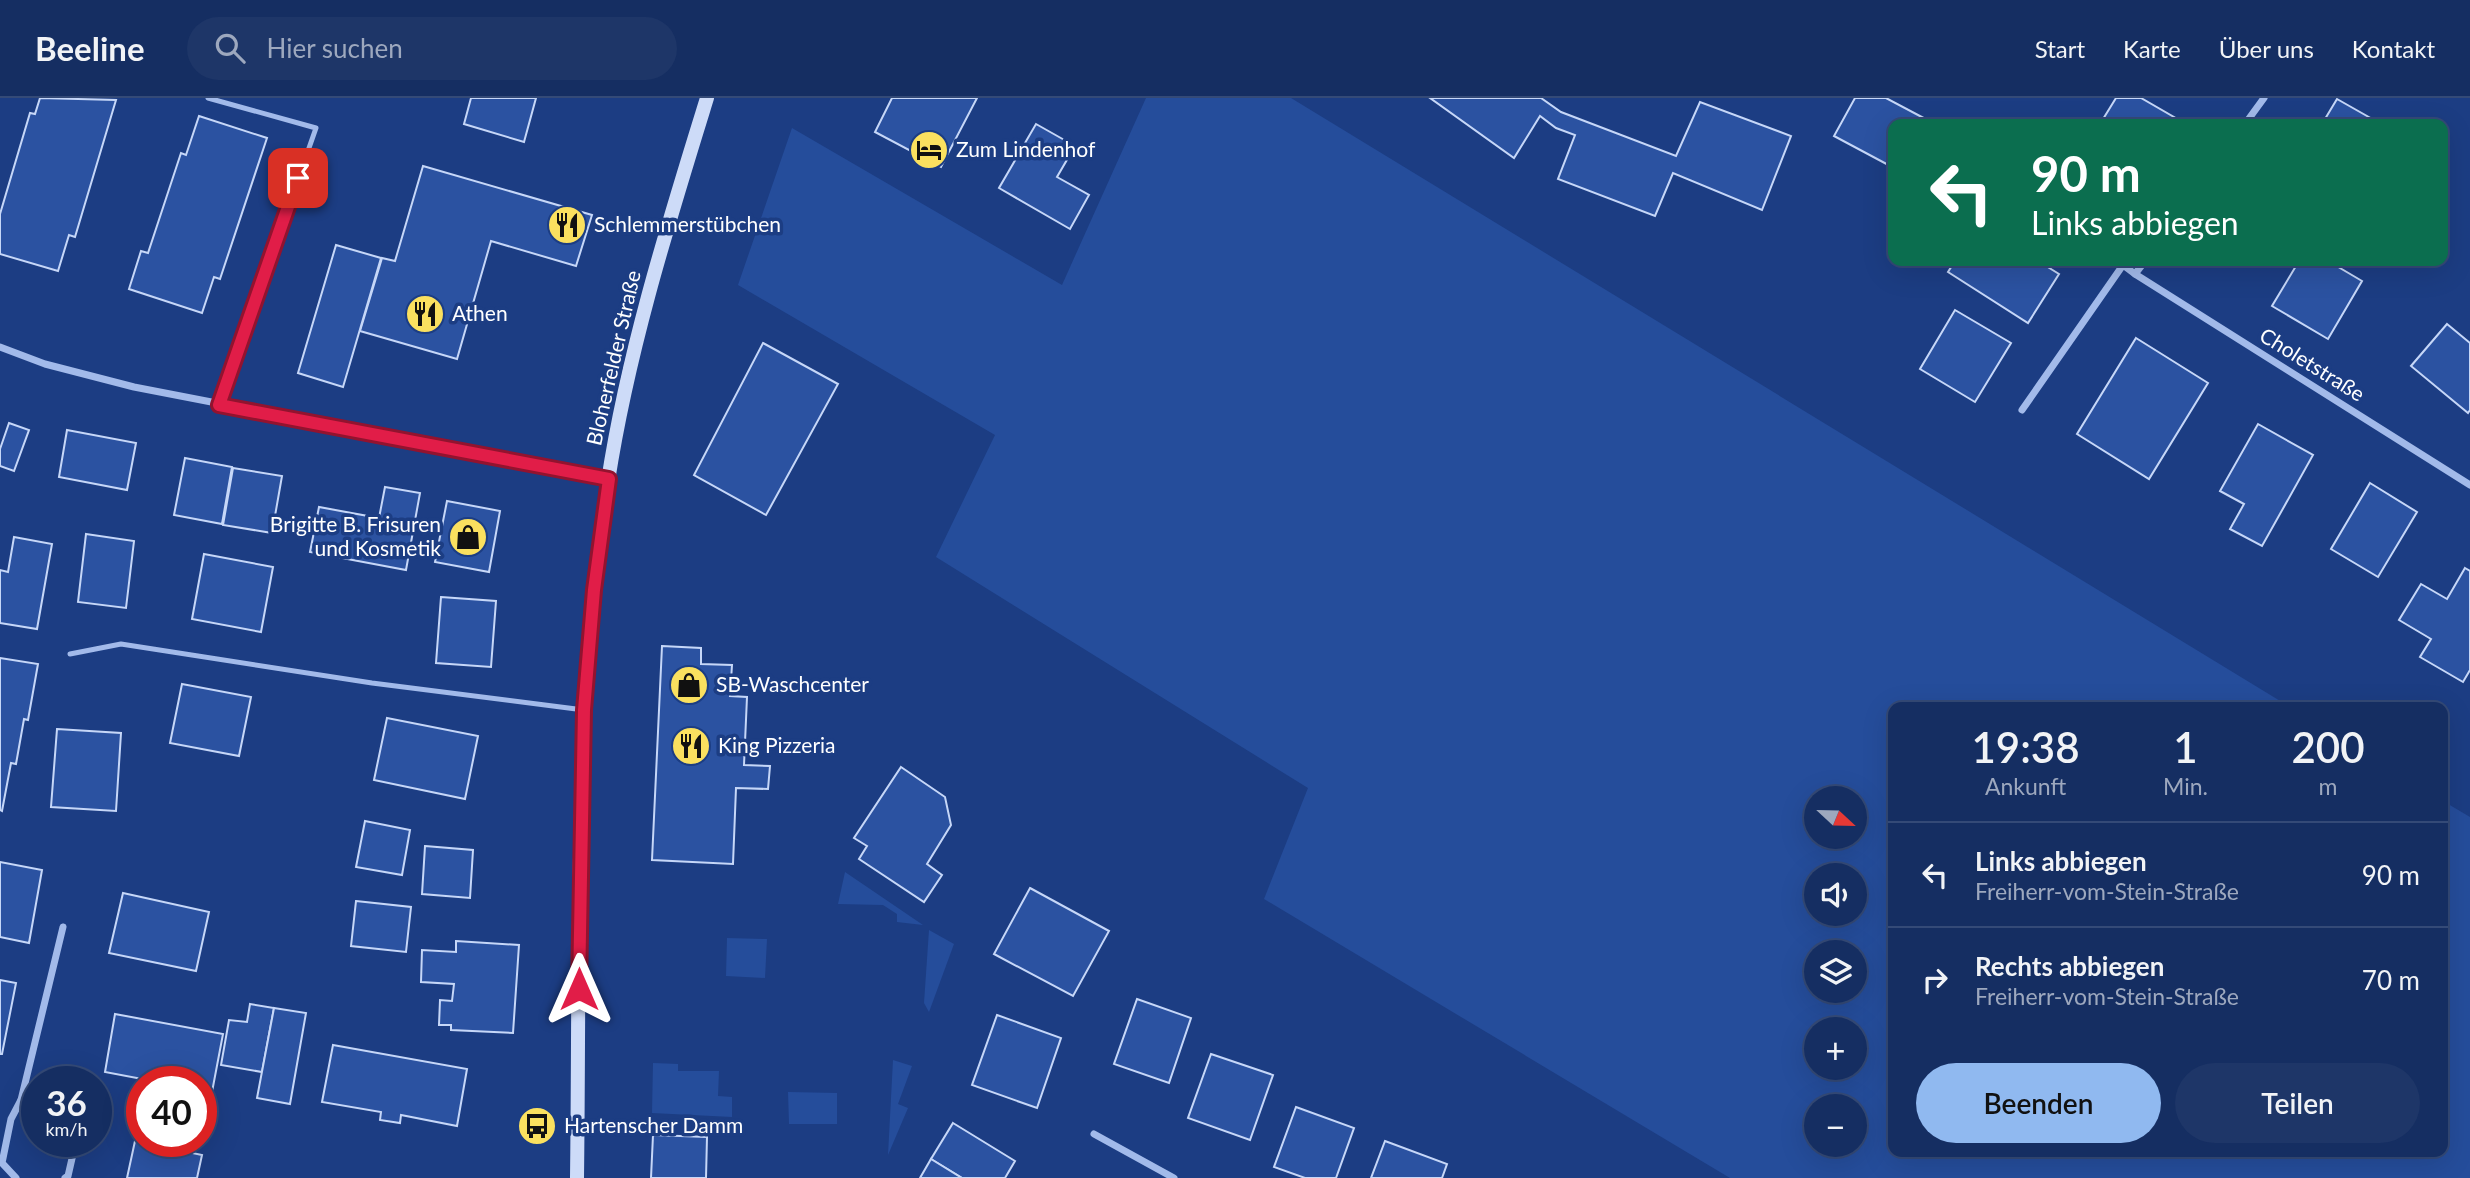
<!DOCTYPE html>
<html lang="de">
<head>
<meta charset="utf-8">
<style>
  :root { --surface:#152e62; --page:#1e3668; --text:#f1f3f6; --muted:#9da8be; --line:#344a77; --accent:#90b9f0 }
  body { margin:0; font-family:Lato,sans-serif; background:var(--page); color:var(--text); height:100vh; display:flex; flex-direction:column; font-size:26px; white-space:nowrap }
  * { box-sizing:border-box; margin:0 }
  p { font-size:23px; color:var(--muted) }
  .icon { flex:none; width:38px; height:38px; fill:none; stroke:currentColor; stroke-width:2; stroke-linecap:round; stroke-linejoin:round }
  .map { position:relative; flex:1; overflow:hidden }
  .panel { position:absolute; left:1888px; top:604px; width:560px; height:455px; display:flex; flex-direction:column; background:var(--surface); border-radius:14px; box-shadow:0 7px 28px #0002,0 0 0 2px var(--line) }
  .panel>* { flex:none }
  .hud { position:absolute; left:1888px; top:21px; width:560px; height:147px; border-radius:14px; box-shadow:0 7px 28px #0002,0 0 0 2px var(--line); background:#0b6e4f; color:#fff; overflow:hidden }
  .needle { width:46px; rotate:112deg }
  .tools { position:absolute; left:1804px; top:688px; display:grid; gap:14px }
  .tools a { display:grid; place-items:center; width:63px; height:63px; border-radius:50%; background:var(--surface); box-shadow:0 7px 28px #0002,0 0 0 2px var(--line); font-size:35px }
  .speed { position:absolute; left:21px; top:968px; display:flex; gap:14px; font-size:35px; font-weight:700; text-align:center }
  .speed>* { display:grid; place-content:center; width:91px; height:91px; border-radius:50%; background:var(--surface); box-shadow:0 7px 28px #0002,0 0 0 2px var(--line); line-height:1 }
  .speed small { font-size:18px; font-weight:400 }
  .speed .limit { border:10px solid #d22; background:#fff; color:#111 }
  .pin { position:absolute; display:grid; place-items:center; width:60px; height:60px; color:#fff; margin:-30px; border-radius:14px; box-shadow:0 4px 10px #0006 }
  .me { position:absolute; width:77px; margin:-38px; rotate:0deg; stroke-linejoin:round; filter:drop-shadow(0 0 5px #0008) }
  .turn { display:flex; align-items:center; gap:24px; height:147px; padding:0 28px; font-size:32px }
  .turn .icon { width:91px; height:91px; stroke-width:2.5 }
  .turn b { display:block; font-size:49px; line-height:60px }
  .eta { display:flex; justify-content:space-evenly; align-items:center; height:119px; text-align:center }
  .eta b { font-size:42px; font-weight:600; line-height:49px }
  .action { display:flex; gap:14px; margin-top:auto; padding:14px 28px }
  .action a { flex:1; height:80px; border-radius:42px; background:var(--accent); color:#111; font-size:28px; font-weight:600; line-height:80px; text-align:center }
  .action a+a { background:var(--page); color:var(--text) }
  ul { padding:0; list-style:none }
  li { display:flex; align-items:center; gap:21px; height:105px; padding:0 28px; border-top:2px solid var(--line) }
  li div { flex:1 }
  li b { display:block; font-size:26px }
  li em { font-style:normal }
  header { display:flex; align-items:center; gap:42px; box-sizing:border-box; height:98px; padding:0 35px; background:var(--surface); border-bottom:2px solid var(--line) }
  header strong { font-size:33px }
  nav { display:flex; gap:38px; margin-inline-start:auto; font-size:24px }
  .search { width:490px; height:63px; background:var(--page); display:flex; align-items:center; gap:18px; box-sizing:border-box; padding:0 24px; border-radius:38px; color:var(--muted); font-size:26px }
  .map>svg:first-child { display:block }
  .green { fill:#254d9b; fill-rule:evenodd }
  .building { fill:#2b52a1; stroke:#c6d7f8; stroke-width:2 }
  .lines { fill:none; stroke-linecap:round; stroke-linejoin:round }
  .lane { stroke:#a2baea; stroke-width:5 }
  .street { stroke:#a2baea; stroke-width:7 }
  .secondary { stroke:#cddbf8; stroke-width:14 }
  .route-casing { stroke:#92132f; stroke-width:18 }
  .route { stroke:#e11d48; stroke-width:12 }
  .labels { text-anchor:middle; stroke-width:7; stroke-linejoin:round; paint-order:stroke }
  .poi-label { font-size:21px; fill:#fff; stroke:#1c3d83; text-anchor:start }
  .street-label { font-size:21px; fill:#fff; stroke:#1c3d83 }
</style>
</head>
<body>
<header>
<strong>Beeline</strong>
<div class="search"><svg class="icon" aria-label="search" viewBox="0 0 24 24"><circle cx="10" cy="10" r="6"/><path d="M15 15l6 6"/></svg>Hier suchen</div>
<nav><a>Start</a><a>Karte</a><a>Über uns</a><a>Kontakt</a></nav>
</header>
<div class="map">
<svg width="2470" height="1080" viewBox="0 0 2470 1080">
  <rect width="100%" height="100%" fill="#1c3d83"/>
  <g class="green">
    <path d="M1146,0h145l999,609h-396v445h549v-351l27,16v361h-740l-466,-279 44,-111 -372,-231 59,-122 -257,-150 54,-157 270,157zM1816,700h39v38h-39zM1816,777h39v39h-39zM1816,854h39v38h-39zM1816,931h39v39h-39zM1816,1008h39v38h-39z"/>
    <path d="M845,774l78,53 -26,-3v-8l-14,-9 -45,-1z"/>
    <path d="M929,832l25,14 -25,68 -5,-9z"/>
    <path d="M727,840l40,1 -2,39 -39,-2z"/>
    <path d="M893,962l19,6 -14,38 10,4 -20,47z"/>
    <path d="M653,965l25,1v7h41l-1,25 14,1v20l-80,-4z"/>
    <path d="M788,994l49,1v31h-48z"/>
  </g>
  <g class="building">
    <path d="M40,0l76,2 -41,137 -6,-2 -11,36 -58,-17v-40l30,-101 5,1z"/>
    <path d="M471,0h65l-12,44 -60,-18z"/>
    <path d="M892,0h85l-36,69 -66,-35z"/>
    <path d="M1430,0h111l20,14 115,44 24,-54 91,34 -29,74 -89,-37 -18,43 -97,-37 17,-44 -19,-7 -16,-12 -26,42z"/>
    <path d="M1855,0h31l49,26h-41v44l-60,-32z"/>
    <path d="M2116,0h25l45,26h-86z"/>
    <path d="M2337,1l44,25h-59z"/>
    <path d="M199,18l68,22 -47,141 -6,-2 -12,36 -73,-24 12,-38 7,2 33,-100 5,2z"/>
    <path d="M1036,26l39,22 -18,31 32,18 -19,34 -71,-41z"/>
    <path d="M423,68l169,49 -16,51 -85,-25 -34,118 -97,-28 22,-73 13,3z"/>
    <path d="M336,147l45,13 -38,129 -45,-14z"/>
    <path d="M1955,163h83l21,13 -31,49 -80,-51z"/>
    <path d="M2299,163h29l34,20 -34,58 -56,-33z"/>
    <path d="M1955,212l56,33 -36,59 -55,-33z"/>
    <path d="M2447,226l23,19v67l-2,3 -57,-47z"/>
    <path d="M2136,240l72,45 -59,96 -72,-45z"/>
    <path d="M763,245l75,41 -72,131 -72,-40z"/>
    <path d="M9,325l20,7 -15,41 -14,-5v-17z"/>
    <path d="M2258,326l55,31 -51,91 -32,-17 14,-25 -24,-13z"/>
    <path d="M67,332l69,13 -9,47 -68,-13z"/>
    <path d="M185,360l47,9 -10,57 -48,-9z"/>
    <path d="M233,370l49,8 -10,57 -49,-8z"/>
    <path d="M2370,385l47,29 -39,65 -47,-28z"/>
    <path d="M385,389l35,6 -14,77 -96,-18 9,-45 60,11z"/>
    <path d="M447,403l53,10 -11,61 -54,-10z"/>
    <path d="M86,436l48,7 -8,67 -48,-6z"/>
    <path d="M14,439l38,7 -15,85 -37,-6v-53l8,2z"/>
    <path d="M204,456l69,13 -12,65 -69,-13z"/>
    <path d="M2465,470l5,3v99l-7,12 -43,-25 11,-18 -32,-19 22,-36 26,15z"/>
    <path d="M441,499l55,4 -5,66 -55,-4z"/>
    <path d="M662,548l39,2v16l31,1 -2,31 17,1 -3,68 26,1 -2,23 -32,-1 -3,76 -81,-4z"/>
    <path d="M0,560l38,6 -10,56 -4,-1 -8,45 -5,-1 -9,48 -2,-1z"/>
    <path d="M182,586l69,13 -12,59 -69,-13z"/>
    <path d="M387,620l91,18 -13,63 -91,-19z"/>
    <path d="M57,631l64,4 -5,78 -65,-4z"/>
    <path d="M901,669l44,30 6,28 -24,39 15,11 -18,27 -65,-43 8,-13 -13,-8z"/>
    <path d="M365,723l45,9 -8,45 -46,-8z"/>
    <path d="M425,748l48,4 -3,48 -48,-4z"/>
    <path d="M0,764l42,8 -13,73 -29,-6z"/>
    <path d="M1030,790l79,43 -36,65 -79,-42z"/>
    <path d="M123,795l86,19 -13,59 -87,-18z"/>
    <path d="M356,803l55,6 -5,45 -55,-6z"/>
    <path d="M456,843l63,4 -6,88 -62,-3v-5h-12l1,-25 12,1 2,-17 -33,-2 1,-32 34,2z"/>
    <path d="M0,882l16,3 -14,71h-2z"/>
    <path d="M1137,901l54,19 -22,65 -55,-19z"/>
    <path d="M250,906l24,4 -12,64 -41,-7 8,-45 18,2z"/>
    <path d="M274,910l32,5 -16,91 -33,-6z"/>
    <path d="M115,916l108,20 -11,58 -11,-2v-8h-43l-53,-10z"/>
    <path d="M997,917l64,23 -24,70 -65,-23z"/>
    <path d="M333,947l134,24 -10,57 -56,-11 -1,8 -20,-3 1,-8 -59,-10z"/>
    <path d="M1211,956l62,21 -23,65 -62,-22z"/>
    <path d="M1296,1009l58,21 -18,50h-31l-31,-11z"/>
    <path d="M953,1025l62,38 -10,17h-43l-31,-19z"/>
    <path d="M653,1037l54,2 -1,41h-55z"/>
    <path d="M135,1043l67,14 -5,23h-70z"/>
    <path d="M1385,1043l62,23 -5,14h-71z"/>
    <path d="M931,1061l31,19h-42z"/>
  </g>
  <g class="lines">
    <g class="lane">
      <path d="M208,0l108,30 -97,277"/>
      <path d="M70,556l51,-10 251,39 212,27"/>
    </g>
    <g class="street">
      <path d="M2245,26l19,-26"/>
      <path d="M2145,163l-10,13 335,211"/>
      <path d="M0,249l45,17 89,23 474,92"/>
      <path d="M2022,312l101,-145 12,9"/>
      <path d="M21,1002l42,-173"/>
      <path d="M1094,1036l80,44"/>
      <path d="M16,1080l-14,-15 9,-44 10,-19 16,3"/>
      <path d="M65,1080l3,-2 8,-35"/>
    </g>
    <path class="secondary" d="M577,1080c3,-232 -4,-467 31,-697 20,-130 60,-257 99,-383"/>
  </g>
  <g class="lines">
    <defs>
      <path id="route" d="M298,80l-79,227 390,74 -15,111 -10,120 -5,279"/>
    </defs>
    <use href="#route" class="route-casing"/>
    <use href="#route" class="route"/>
  </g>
  <defs>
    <symbol id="hotel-disc" viewBox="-11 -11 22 22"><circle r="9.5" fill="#fae05f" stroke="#1c3d83"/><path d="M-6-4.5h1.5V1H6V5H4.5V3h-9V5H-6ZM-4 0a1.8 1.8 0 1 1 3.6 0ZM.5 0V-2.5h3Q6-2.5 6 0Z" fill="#111"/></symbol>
    <symbol id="restaurant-disc" viewBox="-11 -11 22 22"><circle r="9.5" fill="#fae05f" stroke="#1c3d83"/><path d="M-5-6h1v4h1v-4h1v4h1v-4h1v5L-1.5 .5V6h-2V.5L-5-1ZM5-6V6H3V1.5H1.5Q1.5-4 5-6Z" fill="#111"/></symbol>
    <symbol id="shop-disc" viewBox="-11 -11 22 22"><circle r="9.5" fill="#fae05f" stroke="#1c3d83"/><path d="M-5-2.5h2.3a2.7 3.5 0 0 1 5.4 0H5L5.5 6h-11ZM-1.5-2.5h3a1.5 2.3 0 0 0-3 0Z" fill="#111"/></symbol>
    <symbol id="bus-disc" viewBox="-11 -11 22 22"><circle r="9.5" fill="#fae05f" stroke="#1c3d83"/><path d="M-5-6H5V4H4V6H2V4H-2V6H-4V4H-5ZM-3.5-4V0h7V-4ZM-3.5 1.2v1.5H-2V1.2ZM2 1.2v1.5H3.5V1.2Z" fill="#111"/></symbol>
  </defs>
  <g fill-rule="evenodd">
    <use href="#hotel-disc" x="907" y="30" width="44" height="44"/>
    <use href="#restaurant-disc" x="545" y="105" width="44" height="44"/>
    <use href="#restaurant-disc" x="403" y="194" width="44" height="44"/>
    <use href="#shop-disc" x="446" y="417" width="44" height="44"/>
    <use href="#shop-disc" x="667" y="565" width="44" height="44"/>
    <use href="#restaurant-disc" x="669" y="626" width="44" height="44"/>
    <use href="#bus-disc" x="515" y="1006" width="44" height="44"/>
  </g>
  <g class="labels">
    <g class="poi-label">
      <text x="956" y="59">Zum Lindenhof</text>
      <text x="594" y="134">Schlemmerstübchen</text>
      <text x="452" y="223">Athen</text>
      <text x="441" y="434" text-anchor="end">Brigitte B. Frisuren<tspan x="441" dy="24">und Kosmetik</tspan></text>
      <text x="716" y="594">SB-Waschcenter</text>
      <text x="718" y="655">King Pizzeria</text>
      <text x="564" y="1035">Hartenscher Damm</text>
    </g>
    <g class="street-label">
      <text transform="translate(614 260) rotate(-77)" y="7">Bloherfelder Straße</text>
      <text transform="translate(2312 267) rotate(32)" y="7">Choletstraße</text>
    </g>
  </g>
</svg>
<div class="tools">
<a><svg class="needle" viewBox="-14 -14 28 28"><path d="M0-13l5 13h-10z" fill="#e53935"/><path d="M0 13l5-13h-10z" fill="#9da8be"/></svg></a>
<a><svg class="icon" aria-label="sound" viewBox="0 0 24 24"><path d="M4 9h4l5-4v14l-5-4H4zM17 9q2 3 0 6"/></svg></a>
<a><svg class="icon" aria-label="layers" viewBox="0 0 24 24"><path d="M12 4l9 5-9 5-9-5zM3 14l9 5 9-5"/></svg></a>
<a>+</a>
<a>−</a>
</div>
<div class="speed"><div>36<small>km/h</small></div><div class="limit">40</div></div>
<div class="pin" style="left:298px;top:80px;background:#d93025"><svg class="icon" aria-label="arrive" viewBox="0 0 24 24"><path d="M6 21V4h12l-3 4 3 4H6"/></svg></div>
<svg class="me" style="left:579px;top:891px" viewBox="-20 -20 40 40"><path d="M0-17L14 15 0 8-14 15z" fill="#e11d48" stroke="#fff" stroke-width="4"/></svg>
<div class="hud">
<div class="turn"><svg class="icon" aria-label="left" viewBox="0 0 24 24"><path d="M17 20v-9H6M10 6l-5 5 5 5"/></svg><div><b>90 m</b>Links abbiegen</div></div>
</div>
<section class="panel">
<div class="eta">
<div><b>19:38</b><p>Ankunft</p></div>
<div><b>1</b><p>Min.</p></div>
<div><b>200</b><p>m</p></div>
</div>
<ul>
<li><svg class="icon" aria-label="left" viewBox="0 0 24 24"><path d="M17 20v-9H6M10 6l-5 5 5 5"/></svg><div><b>Links abbiegen</b><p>Freiherr-vom-Stein-Straße</p></div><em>90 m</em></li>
<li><svg class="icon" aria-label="right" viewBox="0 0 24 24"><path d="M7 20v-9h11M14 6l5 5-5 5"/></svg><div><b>Rechts abbiegen</b><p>Freiherr-vom-Stein-Straße</p></div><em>70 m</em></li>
</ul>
<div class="action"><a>Beenden</a><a>Teilen</a></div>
</section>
</div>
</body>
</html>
